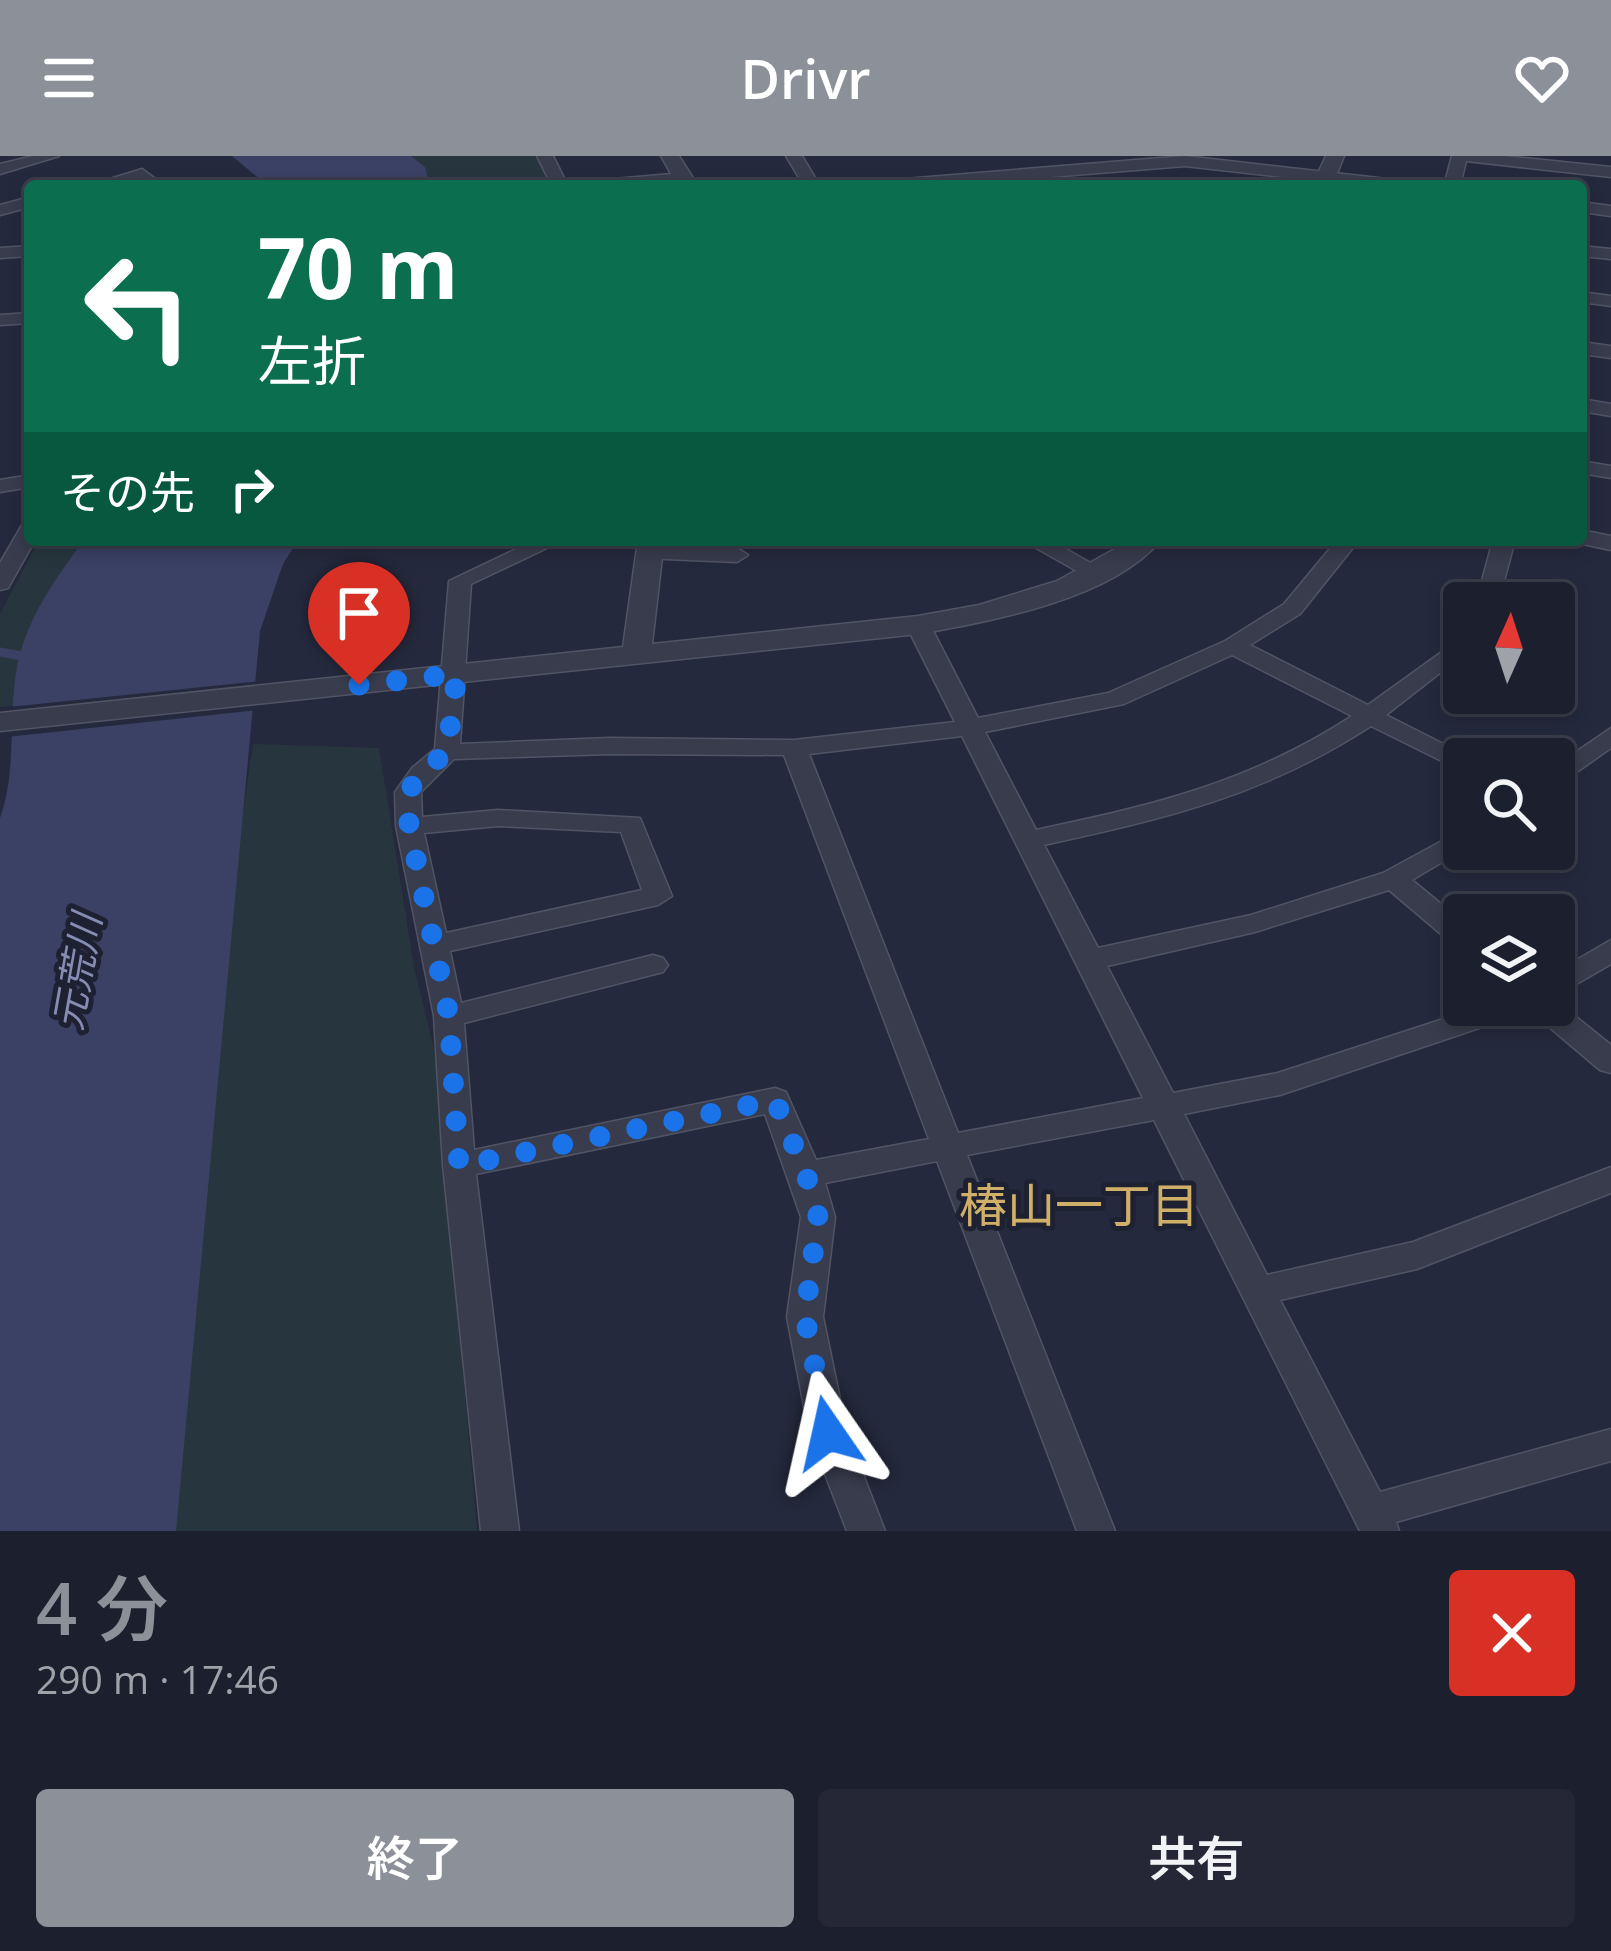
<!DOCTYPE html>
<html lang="ja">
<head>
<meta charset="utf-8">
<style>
  :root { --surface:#1c1f2e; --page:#252736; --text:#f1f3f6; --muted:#a0a2aa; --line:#3a3d4a; --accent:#8c9099 }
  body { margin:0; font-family:"Open Sans","Noto Sans JP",sans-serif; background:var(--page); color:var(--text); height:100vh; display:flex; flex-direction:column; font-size:45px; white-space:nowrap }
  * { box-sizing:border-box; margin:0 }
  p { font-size:39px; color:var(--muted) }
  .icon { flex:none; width:66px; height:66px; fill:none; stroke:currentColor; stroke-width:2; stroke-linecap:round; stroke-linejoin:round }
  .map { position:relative; height:1375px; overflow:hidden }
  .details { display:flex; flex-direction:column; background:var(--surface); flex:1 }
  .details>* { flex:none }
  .banner { position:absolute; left:24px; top:24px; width:1563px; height:366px; border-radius:12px; box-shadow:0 6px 18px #0003,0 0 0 3px var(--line); background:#0b6e4f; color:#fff; overflow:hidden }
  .needle { width:78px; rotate:3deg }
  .tools { position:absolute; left:1443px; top:426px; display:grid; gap:24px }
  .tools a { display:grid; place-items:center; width:132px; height:132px; border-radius:12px; background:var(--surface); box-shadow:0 6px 18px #0003,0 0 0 3px var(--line); font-size:60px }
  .pin { position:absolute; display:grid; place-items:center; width:102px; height:102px; color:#fff; margin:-123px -51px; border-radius:50% 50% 50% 0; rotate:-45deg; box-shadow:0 0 12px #0007 }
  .pin .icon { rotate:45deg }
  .me { position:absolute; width:132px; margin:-66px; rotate:349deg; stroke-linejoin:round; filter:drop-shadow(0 0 9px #0008) }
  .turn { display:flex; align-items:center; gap:42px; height:252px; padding:0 36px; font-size:54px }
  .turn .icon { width:156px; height:156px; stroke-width:2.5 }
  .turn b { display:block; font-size:84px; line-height:102px }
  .then { display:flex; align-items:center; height:114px; padding:0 36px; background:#0003; gap:24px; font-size:45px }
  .round { display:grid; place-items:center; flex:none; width:126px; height:126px; border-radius:12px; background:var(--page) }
  .overview { display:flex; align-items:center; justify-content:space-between; height:204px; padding:0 36px }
  h1 { font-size:72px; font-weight:600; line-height:90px; color:var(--accent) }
  .primary-button { display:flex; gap:24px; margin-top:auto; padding:24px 36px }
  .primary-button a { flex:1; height:138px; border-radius:12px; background:var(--accent); color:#fff; font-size:48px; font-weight:600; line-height:138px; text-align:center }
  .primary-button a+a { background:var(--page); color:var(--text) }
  header { display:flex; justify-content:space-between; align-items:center; height:156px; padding:0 36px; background:var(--accent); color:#fff; font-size:54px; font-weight:600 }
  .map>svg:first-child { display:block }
  .green { fill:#27363e }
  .water { fill:#3a4164 }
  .pier { fill:#25293d }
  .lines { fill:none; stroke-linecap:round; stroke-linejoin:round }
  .stream { stroke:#3a4164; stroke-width:9 }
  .minor-casing { stroke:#515465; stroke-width:3 }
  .tertiary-casing { stroke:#515465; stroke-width:3 }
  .minor { fill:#393c4d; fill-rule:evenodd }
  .tertiary { fill:#393c4d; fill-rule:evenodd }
  .route { stroke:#1a73e8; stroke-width:21; stroke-dasharray:0 37.8 }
  .labels { text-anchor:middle; stroke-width:10; stroke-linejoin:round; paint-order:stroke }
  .water-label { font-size:39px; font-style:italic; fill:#858db3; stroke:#1e2132 }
  .near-neighbourhood-label { font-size:48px; fill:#d0b068; stroke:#1e2132 }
</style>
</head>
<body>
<header><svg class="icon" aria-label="menu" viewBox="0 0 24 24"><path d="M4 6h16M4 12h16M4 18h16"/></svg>Drivr<svg class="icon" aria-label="heart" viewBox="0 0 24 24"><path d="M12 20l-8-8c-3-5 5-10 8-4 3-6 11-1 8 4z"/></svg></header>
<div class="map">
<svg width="1611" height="1375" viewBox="0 0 1611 1375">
  <rect width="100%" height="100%" fill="#25293d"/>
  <g class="green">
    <path d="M411,0h124l17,30h-122l-5,-19z"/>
    <path d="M39,384h45c-39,51 -64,102 -69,166l-15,1v-93z"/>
    <path d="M253,588l126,4 35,219 21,86 42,478h-306l54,-596z"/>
  </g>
  <g class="water">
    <path d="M232,0h179l14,11 5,19h-162z"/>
    <path d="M84,384h214l-15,24 -23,67 -84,900h-176v-713c18,-50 7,-104 18,-156 10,-45 39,-86 66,-122z"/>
  </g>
  <path class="pier" d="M262,525l-3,29 -252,27 2,-30z"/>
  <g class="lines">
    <path class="stream" d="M0,496l32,6"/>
    <defs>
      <g id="minor">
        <path d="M33,0h26l-59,18v-10z"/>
        <path d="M537,0h16l15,30h-16z"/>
        <path d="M786,0h16l18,30h-16z"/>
        <path d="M1185,0l220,25 8,5h-49l-179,-20 -248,20h-65l8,-5z"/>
        <path d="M1452,0h52l107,11v10l-145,-16 -6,25h-16z"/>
        <path d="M142,13l23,17h-18l-8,-7 -52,7z"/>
        <path d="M684,17l8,5 -3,3 -107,5 8,-5z"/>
        <path d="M30,41v10l-30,8v-10z"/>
        <path d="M1581,46l30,4v10l-30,-4z"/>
        <path d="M30,90v10l-30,2v-10z"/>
        <path d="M1581,90l30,3v10l-30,-3z"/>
        <path d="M1581,136l30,4v10l-30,-4z"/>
        <path d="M30,157v10l-30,2v-10z"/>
        <path d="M1581,186l30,4v12l-30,-4z"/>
        <path d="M1581,243l30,5v12l-30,-5z"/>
        <path d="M1581,305l30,5v12l-30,-5z"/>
        <path d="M30,319v12l-30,5v-12z"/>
        <path d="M30,368v16h5l-27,48 -8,2v-27l22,-38z"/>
        <path d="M1581,374l30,6v14l-38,-8 8,-2z"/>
        <path d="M535,384h29l-93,44 -11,160 150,-6 184,2 161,-18 -49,-97 12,-7 12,7 48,93 130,-25 117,-52 59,-37 53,-64h22l-59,74 -50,31 118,60 96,-69v18l-78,61 87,44h-9v13l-93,-46c-108,70 -204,92 -327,119l54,103 153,-33 132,-42 81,-44v20l-52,31 52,43v25l-10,-3 -65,-55 -134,42 -148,34 66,127 105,-20 208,-68h68v-6l57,46v28l-11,-3 -70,-59 -250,84 -96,19 83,161 146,-33 198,-75v26l-194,76 -137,31 100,192 231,-63v32l-215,61 3,9h-39l-206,-411 -187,35 148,376h-38l-140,-370 -112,22 10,34 -12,100 24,116 38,98h-38l-38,-98 -22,-116 14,-100 -36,-103 -289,60 43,357h-38l-38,-366 -9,-149 -38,-190 -1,-34 17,-24 23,-19 14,-168zM1232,499l120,61c-103,67 -198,89 -316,114l-51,-98 139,-28zM962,580l181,362 -185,35 -149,-379zM610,598l174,1 145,384 -113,21 -30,-68 -11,-4 -301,62 -10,-127 199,-51 5,-7 -5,-7 -10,-3 -192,48 -11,-52 208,-46 14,-9 -32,-78 -142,-8 -76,7 -1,-25 33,-33zM498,670l123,6 21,58 -196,43 -22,-100z"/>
        <path d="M1022,384h28l60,34 -3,5h-16z"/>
        <path d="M1493,384h22l-17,63h-22z"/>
        <path d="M649,390l88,2 11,7 -11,7 -96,-4v-10z"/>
        <path d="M1611,572v20l-57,40v-21z"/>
        <path d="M1611,784v24l-57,33v-24z"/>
      </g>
      <g id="tertiary">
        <path d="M661,0h18l19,30h-20z"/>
        <path d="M1326,0h18l-12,30h-20z"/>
        <path d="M638,384h26l-12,104 266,-28 61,-11 78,-24 74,-41h30c-50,60 -170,81 -243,94l-918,97v-18l623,-66z"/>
      </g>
    </defs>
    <use href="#minor" class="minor-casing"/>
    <use href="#tertiary" class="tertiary-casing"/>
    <use href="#minor" class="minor"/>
    <use href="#tertiary" class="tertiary"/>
  </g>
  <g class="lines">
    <path class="route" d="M359,529l98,-11 -10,78 -26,21 -13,19 1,34 40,190 10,150 316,-66 31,74 12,42 -13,101 23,116"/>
  </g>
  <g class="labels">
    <g class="water-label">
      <text transform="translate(77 816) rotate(-80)" y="14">元荒川</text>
    </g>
    <g class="near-neighbourhood-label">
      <text x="1079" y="1067">椿山一丁目</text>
    </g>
  </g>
</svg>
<div class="tools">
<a><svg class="needle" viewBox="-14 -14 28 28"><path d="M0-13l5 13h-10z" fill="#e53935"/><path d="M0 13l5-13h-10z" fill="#a0a2aa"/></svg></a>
<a><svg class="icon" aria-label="search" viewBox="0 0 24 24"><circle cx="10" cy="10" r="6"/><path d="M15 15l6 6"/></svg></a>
<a><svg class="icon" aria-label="layers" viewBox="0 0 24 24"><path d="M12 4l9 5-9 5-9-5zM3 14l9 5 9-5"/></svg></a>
</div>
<div class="pin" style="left:359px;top:529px;background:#d93025"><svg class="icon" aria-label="arrive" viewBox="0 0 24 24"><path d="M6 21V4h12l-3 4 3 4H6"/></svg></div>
<svg class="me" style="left:828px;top:1277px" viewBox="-20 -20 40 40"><path d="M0-17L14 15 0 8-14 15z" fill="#1a73e8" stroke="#fff" stroke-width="4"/></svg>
<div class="banner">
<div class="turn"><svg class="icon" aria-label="left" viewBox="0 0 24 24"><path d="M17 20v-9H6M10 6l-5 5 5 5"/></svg><div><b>70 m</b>左折</div></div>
<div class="then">その先<svg class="icon" aria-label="right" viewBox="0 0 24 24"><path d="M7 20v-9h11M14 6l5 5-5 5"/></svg></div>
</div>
</div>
<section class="details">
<div class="overview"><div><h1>4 分</h1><p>290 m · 17:46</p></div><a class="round" style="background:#d93025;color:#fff"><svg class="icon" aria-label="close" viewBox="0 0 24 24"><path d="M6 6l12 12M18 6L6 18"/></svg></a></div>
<div class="primary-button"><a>終了</a><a>共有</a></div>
</section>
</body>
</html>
